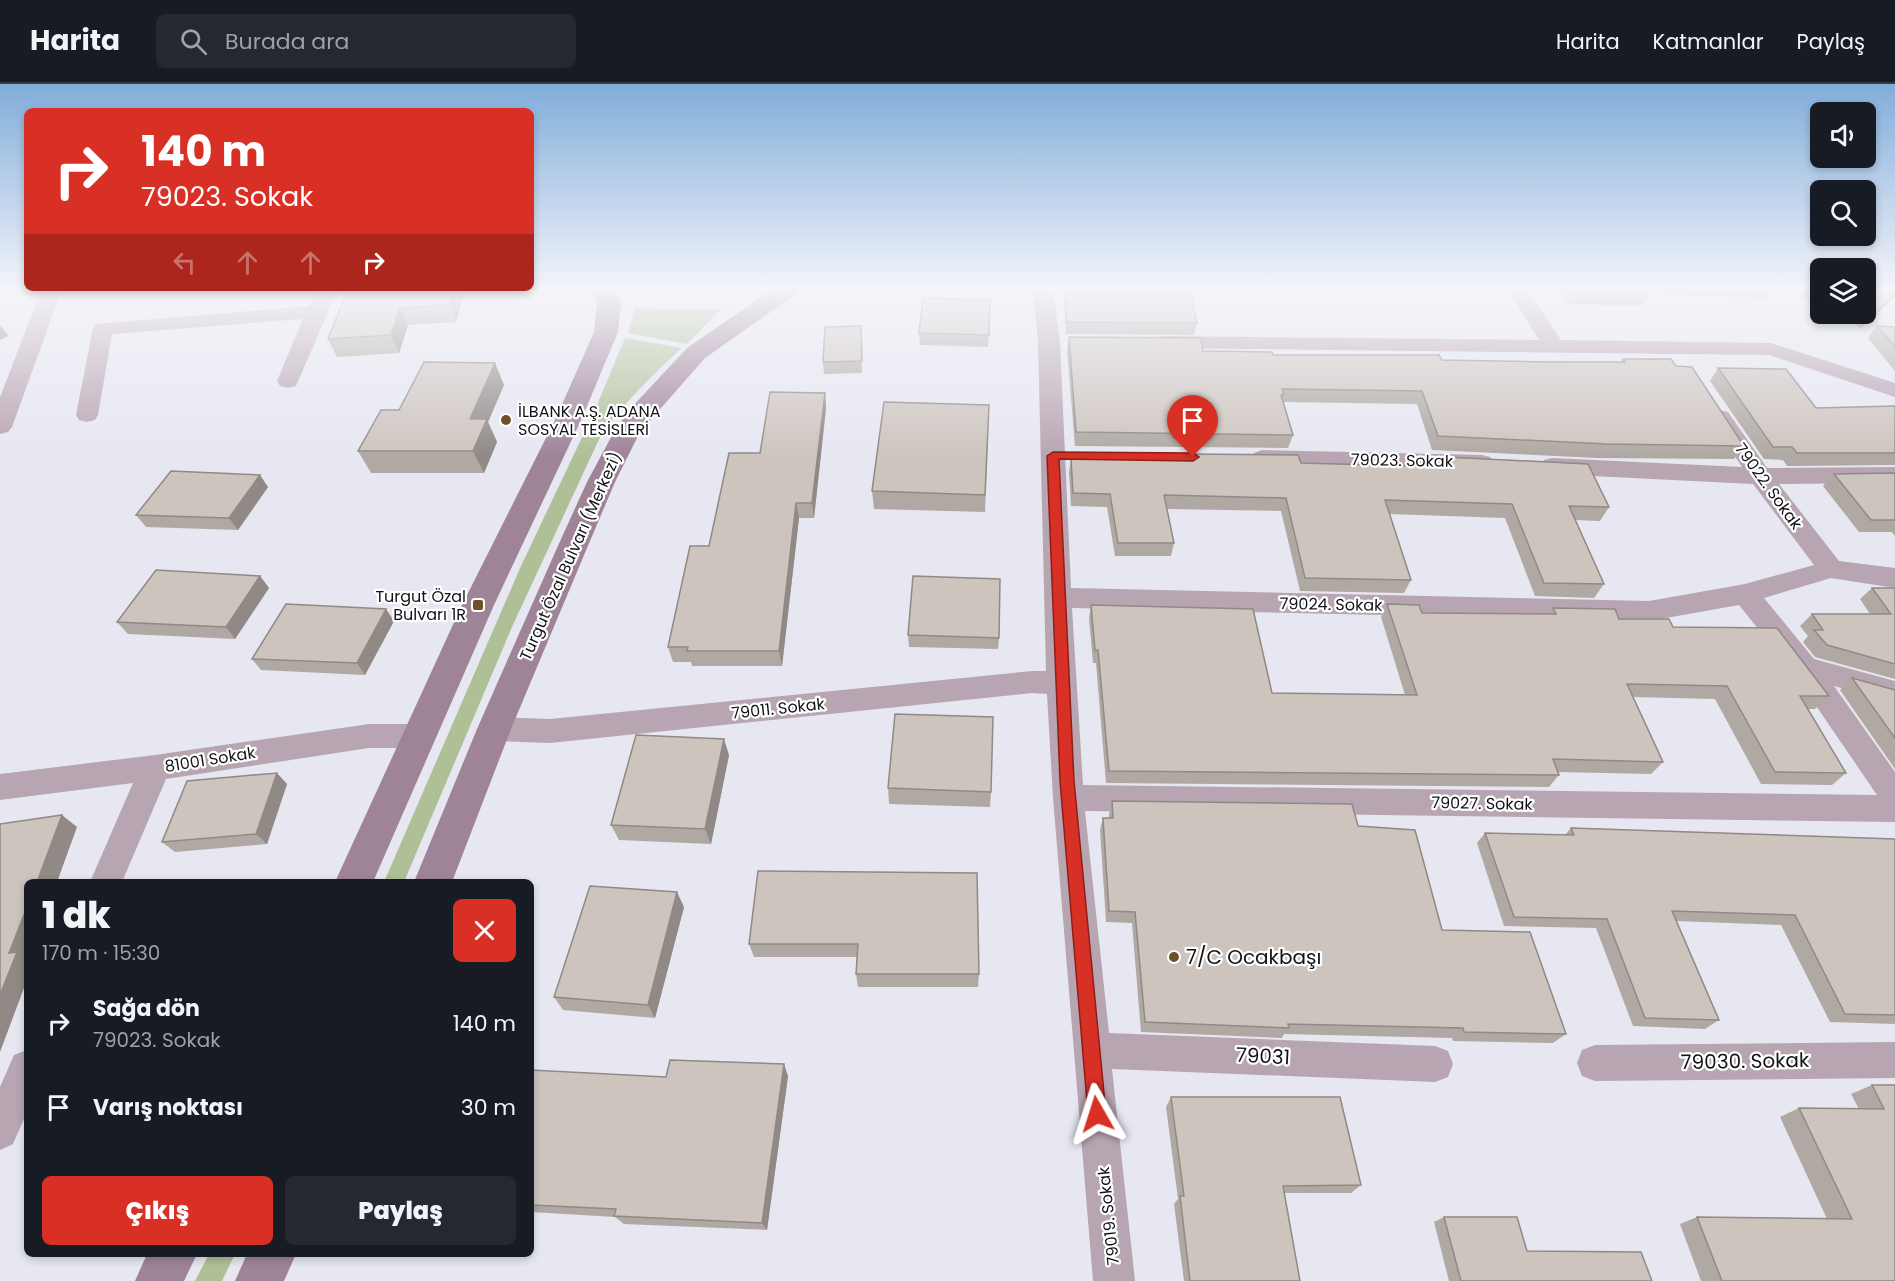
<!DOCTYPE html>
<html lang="tr">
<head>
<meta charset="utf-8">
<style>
  :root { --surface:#171b24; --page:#242831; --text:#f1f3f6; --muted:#9ea1a6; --line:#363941; --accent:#d93025 }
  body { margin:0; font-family:Poppins,sans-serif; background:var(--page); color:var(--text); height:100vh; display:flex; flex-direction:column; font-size:22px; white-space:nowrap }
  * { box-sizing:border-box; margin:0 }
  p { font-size:20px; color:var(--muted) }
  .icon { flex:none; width:33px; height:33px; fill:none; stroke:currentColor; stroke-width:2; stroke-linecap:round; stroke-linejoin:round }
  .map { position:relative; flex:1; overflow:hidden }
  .sheet { position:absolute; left:24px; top:795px; width:510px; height:378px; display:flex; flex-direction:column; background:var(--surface); border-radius:9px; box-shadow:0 3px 9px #0003 }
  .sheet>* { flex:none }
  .top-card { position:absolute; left:24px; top:24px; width:510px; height:183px; border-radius:9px; box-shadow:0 3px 9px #0003; background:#d93025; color:#fff; overflow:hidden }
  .controls { position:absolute; left:1810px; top:18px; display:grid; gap:12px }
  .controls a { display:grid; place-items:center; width:66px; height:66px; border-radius:9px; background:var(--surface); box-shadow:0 3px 9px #0003; font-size:30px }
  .pin { position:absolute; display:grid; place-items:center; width:51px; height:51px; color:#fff; margin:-62px -26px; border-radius:50% 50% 50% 0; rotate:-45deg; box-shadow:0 0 6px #0007 }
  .pin .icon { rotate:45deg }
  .me { position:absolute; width:66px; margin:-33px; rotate:354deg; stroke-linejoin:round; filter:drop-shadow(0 0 4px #0008) }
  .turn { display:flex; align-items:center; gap:21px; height:126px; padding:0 18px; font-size:27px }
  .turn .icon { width:78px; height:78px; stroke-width:2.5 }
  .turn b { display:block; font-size:42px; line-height:51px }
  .lanes { display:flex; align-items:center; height:57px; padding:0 18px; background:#0003; justify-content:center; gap:30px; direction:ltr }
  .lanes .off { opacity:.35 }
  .round { display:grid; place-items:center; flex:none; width:63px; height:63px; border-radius:9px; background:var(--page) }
  .summary { display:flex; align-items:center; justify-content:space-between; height:102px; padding:0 18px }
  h1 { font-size:36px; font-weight:800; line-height:45px }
  .action { display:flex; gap:12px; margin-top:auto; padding:12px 18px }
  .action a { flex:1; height:69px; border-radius:9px; background:var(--accent); color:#fff; font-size:24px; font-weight:800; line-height:69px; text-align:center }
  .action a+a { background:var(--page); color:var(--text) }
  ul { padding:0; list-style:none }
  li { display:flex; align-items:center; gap:18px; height:84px; padding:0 18px }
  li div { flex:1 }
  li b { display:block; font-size:22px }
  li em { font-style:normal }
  header { display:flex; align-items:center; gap:36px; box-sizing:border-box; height:84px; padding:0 30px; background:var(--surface); border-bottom:2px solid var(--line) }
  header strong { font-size:28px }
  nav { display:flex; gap:33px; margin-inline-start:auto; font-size:21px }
  .search { width:420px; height:54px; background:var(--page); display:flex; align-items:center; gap:15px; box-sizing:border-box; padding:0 21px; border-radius:9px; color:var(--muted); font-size:22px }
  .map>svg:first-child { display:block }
  .green { fill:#afc097 }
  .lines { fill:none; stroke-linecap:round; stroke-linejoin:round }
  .minor { fill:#b8a5b2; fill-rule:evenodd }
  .secondary { fill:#9f8498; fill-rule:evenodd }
  .wall { fill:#b0a9a3 }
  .shaded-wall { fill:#908985 }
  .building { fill:#cdc4be; stroke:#908985; stroke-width:1.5 }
  .route { fill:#d93025; stroke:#8d1f18; stroke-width:1.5 }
  .poi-dot { fill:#704f26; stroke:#fff; stroke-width:2 }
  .labels { text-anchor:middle; stroke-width:4.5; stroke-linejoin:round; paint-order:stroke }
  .poi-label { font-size:16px; fill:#121316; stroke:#fff; text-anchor:start }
  .street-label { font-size:16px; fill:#121316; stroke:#fff }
  .near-poi-label { font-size:20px; fill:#121316; stroke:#fff; text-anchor:start }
  .near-street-label { font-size:20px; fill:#121316; stroke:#fff }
</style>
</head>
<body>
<header>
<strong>Harita</strong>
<div class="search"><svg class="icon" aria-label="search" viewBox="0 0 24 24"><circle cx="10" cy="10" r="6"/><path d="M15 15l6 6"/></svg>Burada ara</div>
<nav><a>Harita</a><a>Katmanlar</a><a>Paylaş</a></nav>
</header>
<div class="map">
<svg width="1895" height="1197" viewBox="0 0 1895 1197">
  <rect width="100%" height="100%" fill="#e6e7f1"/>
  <g class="green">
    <path d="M635,223l29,3 57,-1 -34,35 -59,-11z"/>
    <path d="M625,254l57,10c-30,27 -57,54 -81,87l-89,192 -108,255h-20l137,-316 74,-156z"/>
    <path d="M209,1170h26l-13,27h-27z"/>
  </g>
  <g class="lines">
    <g class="minor">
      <path d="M42,205h20l-50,138 -4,5 -8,2v-37z"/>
      <path d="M318,205h20l-42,97 -8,2 -8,-2 -3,-5 26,-62 -191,15 -14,81 -3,5 -8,2 -8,-2 -3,-5 17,-87 3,-4 213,-18z"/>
      <path d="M1033,205h20l7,53 11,246 578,13 96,-17 69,-19 -61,-81 -201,-10 -8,-2 -4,-6 4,-6 8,-2 190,9 -33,-50 3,-5 8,-2 8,2 39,56 128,-1v16l-116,1 60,77 56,7v20l-64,-10 -67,20 50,61 81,22v22l-61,-17 61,86v50l-810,-11 24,222 326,13 13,5 5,13 -5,13 -13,5 -323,-13 23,212h-42l-40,-483 -6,-104 -15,-1 -482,50 -56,-2 -10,-3 -5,-9 5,-9 10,-3 56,2 482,-48h14l-8,-329zM1739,521l56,70 82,120 -794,-10 -11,-177 577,13z"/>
      <path d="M1507,205h20l34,51 210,3 124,40v14l-126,-42 -606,-7 -8,-1 -3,-5 3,-5 8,-1 376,4z"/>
      <path d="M1262,366l220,5 8,2 4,6 -4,6 -8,2 -220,-5 -8,-3 -4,-5 4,-5z"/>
      <path d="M369,640h51l10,3 5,9 -5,9 -10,3h-51l-203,31 -44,103h-32l43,-99 -133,17v-26l155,-19z"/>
      <path d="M1895,958v36l-300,3 -13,-5 -5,-13 5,-13 13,-5z"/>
      <path d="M27,966v62l-14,32 -13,6v-63l14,-32z"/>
    </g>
    <g class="secondary">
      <path d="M593,205h23l5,15 -3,28 -36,86 -88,187 -121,277h-38l127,-277 94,-187 38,-86 3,-28z"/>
      <path d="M773,205h27l-4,5 -91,64 -65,74 -25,50 -28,66 -76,181 -59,153h-38l63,-153 80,-181 30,-66 28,-52 15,-21 57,-61z"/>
      <path d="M147,1170h50l-13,27h-49z"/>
      <path d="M247,1170h49l-12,27h-49z"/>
    </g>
  </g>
  <g class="wall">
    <path d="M348,205l117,3 -9,30 -48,3 -9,28 -62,4 -9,-18z"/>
    <path d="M1063,205h127l7,34 -3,12 -128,-1z"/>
    <path d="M1560,205h213l-6,9 -118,-4 -7,12 -73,-2z"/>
    <path d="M1806,205h15v11l-22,-1z"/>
    <path d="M1866,205h29l-35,40 -13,-15h19z"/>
    <path d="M990,216l-2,47 -68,-2 -1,-12z"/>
    <path d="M861,242l1,47 -38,1 -1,-12z"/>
    <path d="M1877,242l18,1v44l-27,-33z"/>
    <path d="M1069,253l134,14 70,4 169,5 179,2 2,-3 53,7 68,80 -10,13 -136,-1 -166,-8 -15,-46 -134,-2 10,33 -5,13 -213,-2 -8,-96z"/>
    <path d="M1718,284l98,40 79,-2v59l-108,1 -4,-6 -19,-1 -54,-78z"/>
    <path d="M504,301l-16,37 9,20 -13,31h-113l-13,-22 41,-41z"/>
    <path d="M825,309l1,15 -12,110h-15l-17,148h-90l-1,-4h-18l-5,-15 41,-101 51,-93z"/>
    <path d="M989,321l-4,107 -111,-3 -2,-18z"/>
    <path d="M1078,369l223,10 140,4 4,-10 164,50 -9,14 -25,-1 29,64 -10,14 -59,-2 -30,-78 -116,-4 22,66 -7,13 -104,-2 -19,-80 -114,-2 7,34 -3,13h-56l-8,-49 -36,-1 -2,-34 2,-14h6z"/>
    <path d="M1895,389v63l-3,-4h-33l-36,-46 11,-12z"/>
    <path d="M268,403l-30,43 -92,-3 -10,-12z"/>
    <path d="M260,492l9,12 -34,51 -107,-5 -11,-12z"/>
    <path d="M1872,504h23v91l-80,-22 -12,-15 5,-6 -8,-10 12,-12h58l-10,-15z"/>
    <path d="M1387,520l35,9 127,1 4,-6 120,19 156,69 -14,13h-8l39,64 -14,12 -71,-1 -46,-85 -82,-2 30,65 -12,12 -93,-2 1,3 -10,12 -443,-4 -10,-120h-3l-4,-45 2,-13 181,88 133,2 -24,-78z"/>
    <path d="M394,537l-29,54 -104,-5 -9,-11z"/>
    <path d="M908,551l91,3 -1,11 -89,-2z"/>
    <path d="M1852,594l43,12v79l-55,-79z"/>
    <path d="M729,671l-18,89 -92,-4 -8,-15z"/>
    <path d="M287,700l-20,60 -92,8 -13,-10z"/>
    <path d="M888,704l103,4 -1,15 -101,-3z"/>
    <path d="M1112,717l246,25 84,104 124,104 -13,9 -100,-2 -1,-3 -168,-4 -2,4 -141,-6 -9,-109 -26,-1 -6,-92 3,-12h6v-4z"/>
    <path d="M1571,744l324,11v185l-65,-2 -49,-97 -104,-4 42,99 -14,9 -72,-3 -37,-98 -92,-2 -27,-83 8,-10 80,2z"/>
    <path d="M758,787l221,103 -1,13h-120l-2,-13 1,-17h-103l-5,-13z"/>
    <path d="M684,823l-29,111 -92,-8 -9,-13z"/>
    <path d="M531,986l135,7 122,-1 -21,154 -143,-6 -9,-7 -84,-5z"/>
    <path d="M1872,1001h23v196h-194l-21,-57 17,-7 130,2 -47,-102 19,-9 60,1 -8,-15z"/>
    <path d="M1171,1013l190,88 -10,8h-67l16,88h-116l-10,-77 4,-5 -12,-92z"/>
    <path d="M1444,1133l83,34 125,30h-203l-15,-59z"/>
  </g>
  <g class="shaded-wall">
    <path d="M454,205h10l1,3 -9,30 -7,-17z"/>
    <path d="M1895,209v4l-35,32 9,-12z"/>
    <path d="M400,224l8,17 -9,28 -8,-18z"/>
    <path d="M0,241l9,11 -9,4z"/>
    <path d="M495,279l9,22 -16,37 9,20 -13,31 -11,-22 -3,-32z"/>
    <path d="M825,309l1,15 -12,110 -2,-15z"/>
    <path d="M260,391l8,12 -30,43 -9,-12z"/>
    <path d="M796,419l3,15 -17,148 -3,-15z"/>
    <path d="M260,492l9,12 -34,51 -9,-12z"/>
    <path d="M386,525l8,12 -29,54 -8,-12z"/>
    <path d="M724,655l5,16 -18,89 -6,-15z"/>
    <path d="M277,689l10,11 -20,60 -11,-10z"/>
    <path d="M62,731l15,12 -20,55h-20z"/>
    <path d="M677,808l7,15 -29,111 -7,-13z"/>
    <path d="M27,823v73l-27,72v-57l9,-42z"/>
    <path d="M784,980l4,12 -21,154 -5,-7z"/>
  </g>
  <g class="building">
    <path d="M348,205h106l-5,16 -49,3 -9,27 -63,4z"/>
    <path d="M1065,205h125l7,34 -130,-1z"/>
    <path d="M1577,205h73l1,1z"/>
    <path d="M1866,205h29v4l-26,24 -3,-4z"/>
    <path d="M923,214l67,2 -1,35 -70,-2z"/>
    <path d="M861,242l1,35 -39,1 2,-35z"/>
    <path d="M1877,242l18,1v20z"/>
    <path d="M1069,253l132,1 2,13 69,1 1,3h166l3,5 104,2h79l-2,-3h48l5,7 16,1 52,79 -137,-2 -169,-8 -16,-45 -140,-2 2,6h-3l12,40 -217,-3z"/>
    <path d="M424,278l71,1 -25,56h17l-14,32h-115l23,-41h18z"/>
    <path d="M1718,284l68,1 30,39 79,-2v47h-98l-5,-6h-19z"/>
    <path d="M770,308l55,1 -13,110h-16l-17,148h-92l1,-4h-20l22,-101h19l20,-93h31z"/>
    <path d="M884,318l105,3 -4,90 -113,-4z"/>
    <path d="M1078,369l220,2 3,8 148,4 -4,-10 143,7 21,43 -40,-1 35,78 -60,-1 -32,-79 -127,-4 26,80 -106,-2 -19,-80 -122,-3 10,48h-56l-8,-49 -37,-1 -2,-35h7z"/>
    <path d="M171,387l89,4 -31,43 -93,-3z"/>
    <path d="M1895,389v47h-24l-37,-46z"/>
    <path d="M156,486l104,6 -34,51 -109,-5z"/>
    <path d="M913,492l87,3 -1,59 -91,-3z"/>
    <path d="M1872,504h23v76l-68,-19 -13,-15h9l-11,-16h79z"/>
    <path d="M286,520l100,5 -29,54 -105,-4z"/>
    <path d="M1387,520l32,1 3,8 134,1 -3,-6 62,1 4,10h50l4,8 104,1 52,68h-29l46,77 -71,-1 -48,-86 -100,-2 36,78 -110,-3 6,16 -450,-4 -11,-121h-3l-4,-45 162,4 19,84 145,2z"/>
    <path d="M1852,594l43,12v48z"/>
    <path d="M895,630l98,3 -2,75 -103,-4z"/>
    <path d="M636,651l88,4 -19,90 -94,-4z"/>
    <path d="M277,689l-21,61 -94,8 25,-61z"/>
    <path d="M1112,717l240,3 6,22 57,4 27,100 88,2 36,102 -102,-2 -1,-4 -175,-4 1,4 -144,-6 -10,-110 -26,-1 -6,-93h10z"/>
    <path d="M62,731l-25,67h-10v25l-18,46 8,-1 -17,43v-171z"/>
    <path d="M1571,744l324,11v176l-50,-1 -50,-99 -123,-4 47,109 -74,-2 -38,-99 -93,-2 -29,-84 89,2z"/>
    <path d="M758,787l219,2 2,101h-123l2,-30h-109z"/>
    <path d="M590,802l87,6 -29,113 -94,-8z"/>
    <path d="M670,976l114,4 -22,159 -148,-7 2,-7 -85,-4v-135l135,7z"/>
    <path d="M1872,1001h23v196h-173l-25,-64 155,2 -53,-111 85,1z"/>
    <path d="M1171,1013h169l21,88 -78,1 17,95h-110l-10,-85h4z"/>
    <path d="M1444,1133h73l10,34 114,1 11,29h-191z"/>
  </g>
  <linearGradient id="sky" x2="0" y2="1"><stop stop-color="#81addb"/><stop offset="0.55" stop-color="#f4f4f9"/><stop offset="1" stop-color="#f4f4f9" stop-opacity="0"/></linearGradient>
  <rect width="1895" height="372" fill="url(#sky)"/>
  <path class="route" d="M1053,368l140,1 6,4 -6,4 -134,-2 15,322 32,333 -2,6 -7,3 -6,-3 -3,-6 -28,-333 -13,-325z"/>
  <g class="poi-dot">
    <circle cx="506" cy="336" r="6"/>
    <rect x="472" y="515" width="12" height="12" rx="3"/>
    <circle cx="1174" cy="873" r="6"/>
  </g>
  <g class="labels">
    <g class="poi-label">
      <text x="518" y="333">İLBANK A.Ş. ADANA<tspan x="518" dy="18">SOSYAL TESİSLERİ</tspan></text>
      <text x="466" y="518" text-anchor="end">Turgut Özal<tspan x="466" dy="18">Bulvarı 1R</tspan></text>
    </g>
    <g class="street-label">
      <text transform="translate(1402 376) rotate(1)" y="6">79023. Sokak</text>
      <text transform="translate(1769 402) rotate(54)" y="6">79022. Sokak</text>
      <text transform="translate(570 472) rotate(-66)" y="6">Turgut Özal Bulvarı (Merkezi)</text>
      <text transform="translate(1331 520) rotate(1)" y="6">79024. Sokak</text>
      <text transform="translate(778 624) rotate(-6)" y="6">79011. Sokak</text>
      <text transform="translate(210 675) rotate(-9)" y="6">81001 Sokak</text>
      <text transform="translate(1482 719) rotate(1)" y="6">79027. Sokak</text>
      <text transform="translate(1108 1132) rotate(-96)" y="6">79019. Sokak</text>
    </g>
    <g class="near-poi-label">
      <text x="1186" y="880">7/C Ocakbaşı</text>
    </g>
    <g class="near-street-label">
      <text transform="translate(1263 972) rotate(3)" y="7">79031</text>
      <text transform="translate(1745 977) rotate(-1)" y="7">79030. Sokak</text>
    </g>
  </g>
</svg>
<div class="controls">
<a><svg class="icon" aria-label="sound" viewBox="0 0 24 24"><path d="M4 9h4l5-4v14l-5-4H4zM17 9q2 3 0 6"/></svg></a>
<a><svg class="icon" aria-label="search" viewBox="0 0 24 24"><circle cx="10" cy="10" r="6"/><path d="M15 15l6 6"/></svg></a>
<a><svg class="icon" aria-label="layers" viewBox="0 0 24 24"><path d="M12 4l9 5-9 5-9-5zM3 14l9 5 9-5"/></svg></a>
</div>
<div class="pin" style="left:1193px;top:373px;background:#d93025"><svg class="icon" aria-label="arrive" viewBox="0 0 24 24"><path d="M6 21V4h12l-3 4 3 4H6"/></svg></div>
<svg class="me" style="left:1097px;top:1030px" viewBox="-20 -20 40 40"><path d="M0-17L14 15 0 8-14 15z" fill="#d93025" stroke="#fff" stroke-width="4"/></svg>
<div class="top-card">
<div class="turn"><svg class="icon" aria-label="right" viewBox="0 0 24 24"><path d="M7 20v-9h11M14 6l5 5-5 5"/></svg><div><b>140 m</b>79023. Sokak</div></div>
<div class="lanes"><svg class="icon off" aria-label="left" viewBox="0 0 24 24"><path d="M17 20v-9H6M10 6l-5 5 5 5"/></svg><svg class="icon off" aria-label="ahead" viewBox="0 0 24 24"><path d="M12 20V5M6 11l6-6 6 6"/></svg><svg class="icon off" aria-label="ahead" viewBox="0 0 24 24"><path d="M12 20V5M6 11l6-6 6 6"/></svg><svg class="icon" aria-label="right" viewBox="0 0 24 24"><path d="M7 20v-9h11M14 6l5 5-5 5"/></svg></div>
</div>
<section class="sheet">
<div class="summary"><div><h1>1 dk</h1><p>170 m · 15:30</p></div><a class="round" style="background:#d93025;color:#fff"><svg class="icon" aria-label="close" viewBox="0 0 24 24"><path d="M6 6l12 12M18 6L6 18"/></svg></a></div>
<ul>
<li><svg class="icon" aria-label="right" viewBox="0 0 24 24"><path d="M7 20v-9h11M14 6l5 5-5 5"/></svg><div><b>Sağa dön</b><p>79023. Sokak</p></div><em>140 m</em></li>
<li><svg class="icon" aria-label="arrive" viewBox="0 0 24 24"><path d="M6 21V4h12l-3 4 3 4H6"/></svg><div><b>Varış noktası</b></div><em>30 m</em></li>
</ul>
<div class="action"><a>Çıkış</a><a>Paylaş</a></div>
</section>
</div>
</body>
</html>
